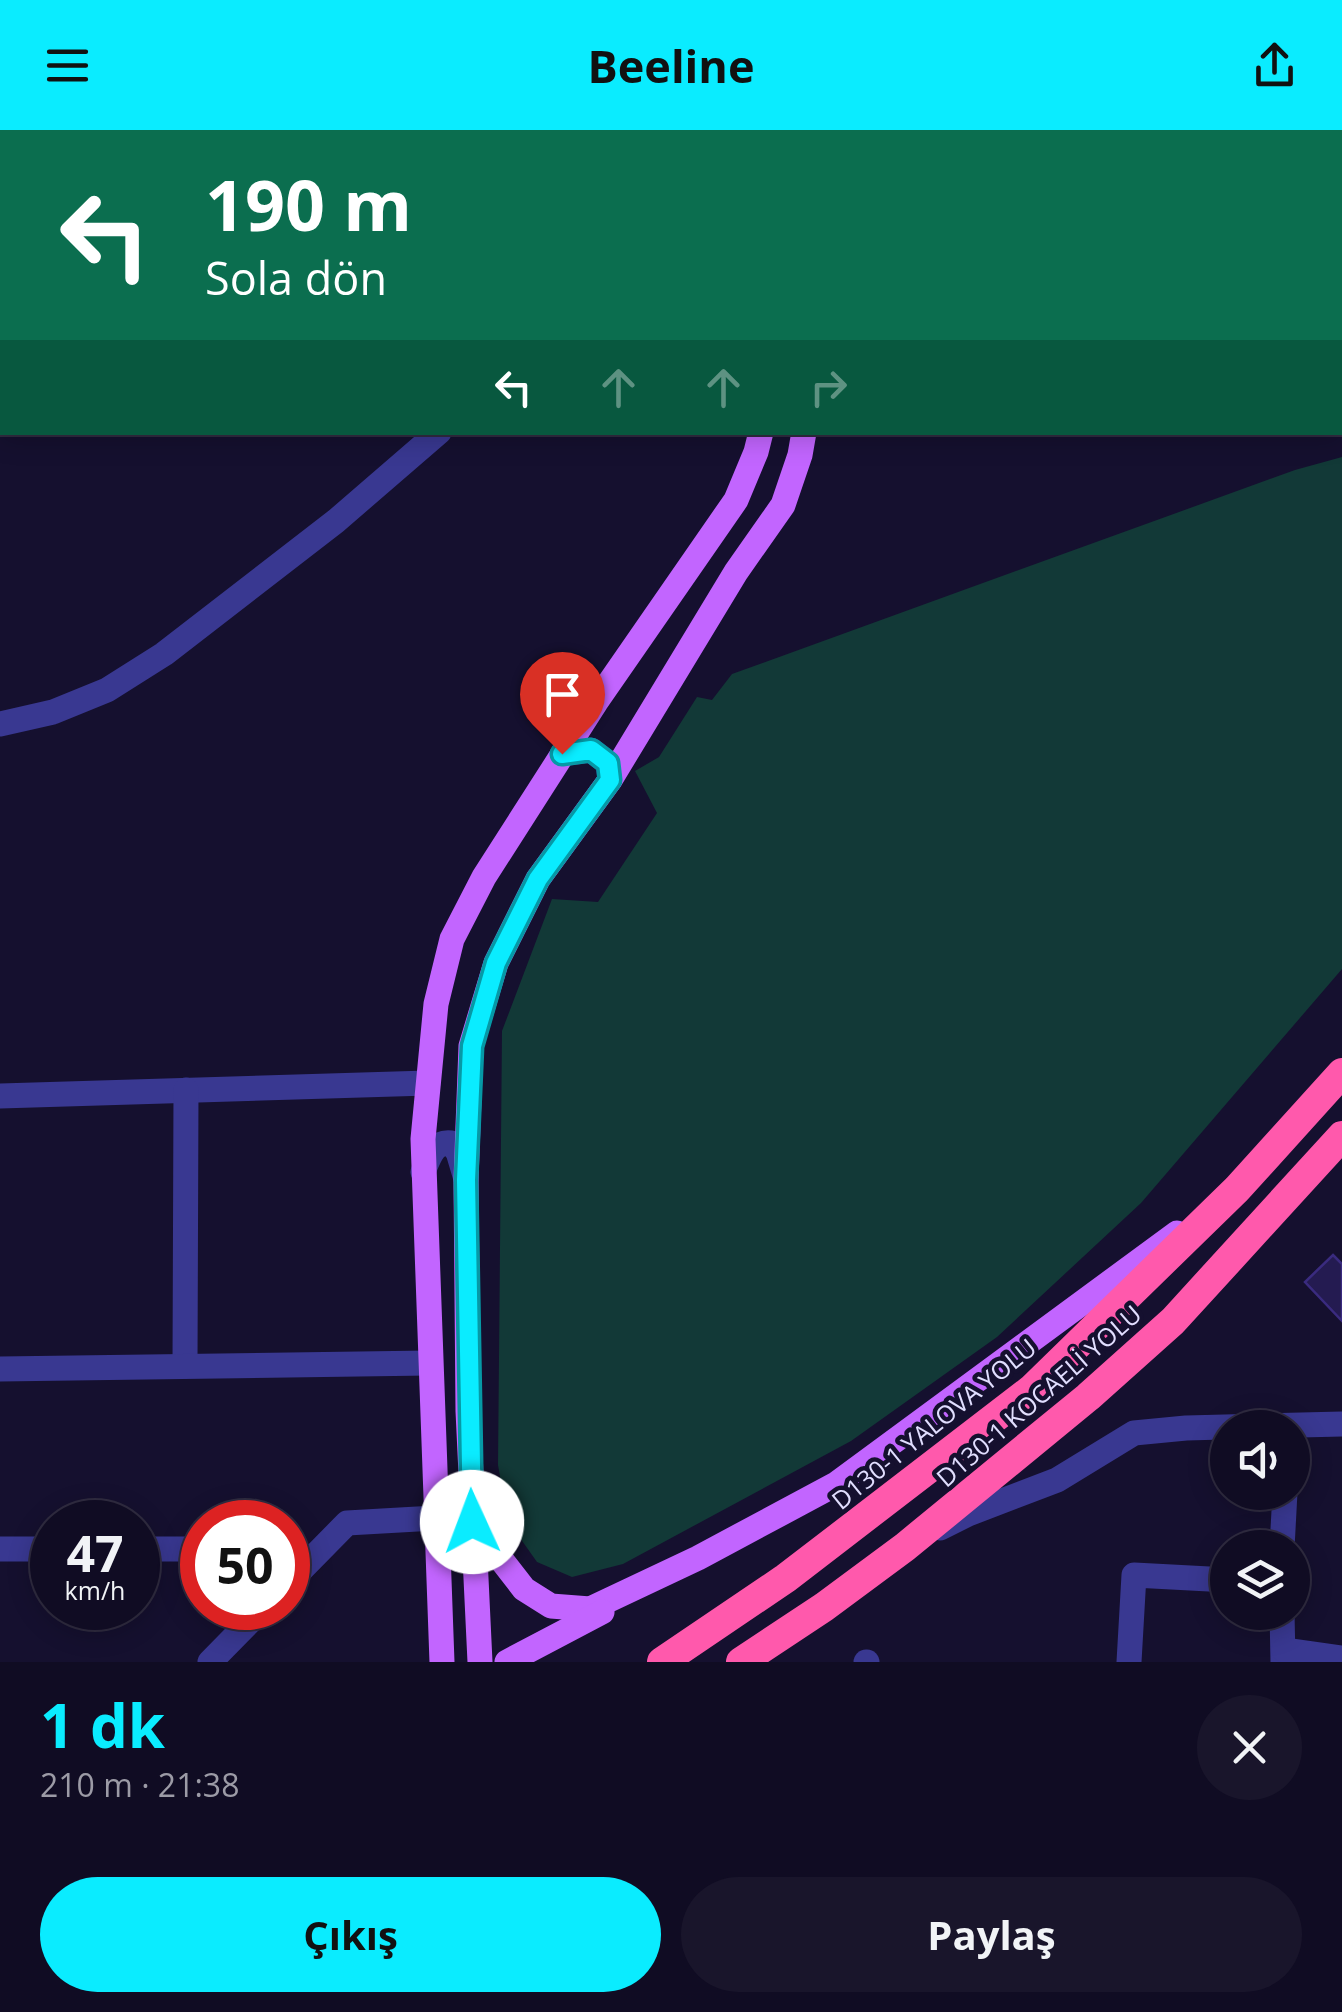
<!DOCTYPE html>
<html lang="tr">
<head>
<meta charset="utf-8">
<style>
  :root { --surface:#100c23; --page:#19152b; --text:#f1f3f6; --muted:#9c9ba6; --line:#302c41; --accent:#0aecff }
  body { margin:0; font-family:"Open Sans",sans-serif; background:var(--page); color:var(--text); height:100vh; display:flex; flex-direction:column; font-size:38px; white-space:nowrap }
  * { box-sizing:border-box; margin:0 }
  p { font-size:32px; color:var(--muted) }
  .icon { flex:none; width:55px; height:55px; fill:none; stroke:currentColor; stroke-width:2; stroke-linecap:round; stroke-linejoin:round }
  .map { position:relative; height:1532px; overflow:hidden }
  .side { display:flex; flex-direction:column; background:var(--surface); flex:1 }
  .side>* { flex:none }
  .top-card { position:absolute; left:0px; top:0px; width:1342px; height:305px; box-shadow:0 5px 25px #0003,0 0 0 2px var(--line); background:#0b6e4f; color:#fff; overflow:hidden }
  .fabs { position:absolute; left:1210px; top:1280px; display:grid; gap:20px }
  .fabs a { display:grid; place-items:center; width:100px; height:100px; border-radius:50%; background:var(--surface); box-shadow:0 5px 25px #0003,0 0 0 2px var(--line); font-size:50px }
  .speed { position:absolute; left:30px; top:1370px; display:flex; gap:20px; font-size:50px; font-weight:700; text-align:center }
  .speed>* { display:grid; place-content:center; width:130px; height:130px; border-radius:50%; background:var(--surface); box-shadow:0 5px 25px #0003,0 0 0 2px var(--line); line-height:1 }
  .speed small { font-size:25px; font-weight:400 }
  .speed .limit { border:15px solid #d22; background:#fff; color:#111 }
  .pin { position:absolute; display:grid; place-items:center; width:85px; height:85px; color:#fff; margin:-102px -42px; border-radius:50% 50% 50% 0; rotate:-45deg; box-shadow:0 0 10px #0007 }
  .pin .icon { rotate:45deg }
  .me { position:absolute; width:110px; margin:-55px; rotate:358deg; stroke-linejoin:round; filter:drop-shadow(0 0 8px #0008) }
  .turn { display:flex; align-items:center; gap:35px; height:210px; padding:0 40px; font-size:45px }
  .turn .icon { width:130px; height:130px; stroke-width:2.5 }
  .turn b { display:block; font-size:70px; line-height:85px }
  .lanes { display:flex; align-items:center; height:95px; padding:0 40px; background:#0003; justify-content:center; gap:50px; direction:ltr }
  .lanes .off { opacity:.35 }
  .round { display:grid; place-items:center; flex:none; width:105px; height:105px; border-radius:52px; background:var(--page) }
  .overview { display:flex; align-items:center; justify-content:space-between; height:170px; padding:0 40px }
  h1 { font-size:60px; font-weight:700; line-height:75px; color:var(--accent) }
  .action { display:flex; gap:20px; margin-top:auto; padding:20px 40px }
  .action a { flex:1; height:115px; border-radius:60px; background:var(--accent); color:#111; font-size:40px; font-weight:700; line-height:115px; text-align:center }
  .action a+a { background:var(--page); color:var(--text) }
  header { display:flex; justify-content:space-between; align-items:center; height:130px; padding:0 40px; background:var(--accent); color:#111; font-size:45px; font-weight:700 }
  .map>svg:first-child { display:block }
  .green { fill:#123937 }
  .building { fill:#241b51; stroke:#3a2b7f; stroke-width:2.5 }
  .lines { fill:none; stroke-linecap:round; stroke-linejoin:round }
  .minor { stroke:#393891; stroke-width:25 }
  .major { stroke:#c265ff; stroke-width:25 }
  .highway { stroke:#ff59ac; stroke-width:30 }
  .route-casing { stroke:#0699a6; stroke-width:25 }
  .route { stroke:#0aecff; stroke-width:18 }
  .labels { text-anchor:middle; stroke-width:9; stroke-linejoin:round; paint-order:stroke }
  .street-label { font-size:25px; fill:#e1deff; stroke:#15102f }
</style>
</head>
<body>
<header><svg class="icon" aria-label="menu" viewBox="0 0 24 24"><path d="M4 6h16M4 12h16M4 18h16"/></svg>Beeline<svg class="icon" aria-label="share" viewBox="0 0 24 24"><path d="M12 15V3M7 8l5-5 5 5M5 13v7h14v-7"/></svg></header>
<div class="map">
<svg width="1342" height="1532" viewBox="0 0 1342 1532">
  <rect width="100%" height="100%" fill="#15102f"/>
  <path class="green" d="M1342,327v512l-201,234 -144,134 -146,104 -228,123 -51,13 -35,-15 -29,-41 -10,-56 4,-434 50,-132 46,3 59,-89 -22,-42 24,-14 38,-60 15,3 20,-26 563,-204z"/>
  <path class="building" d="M1333,1125l9,9v57l-37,-39z"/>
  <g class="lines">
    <g class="minor">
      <path d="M908,2l5,-2"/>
      <path d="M0,594l53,-12 54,-22 57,-36 172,-133 103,-89"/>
      <path d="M563,624l28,-4 17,13 2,17"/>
      <path d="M0,966l428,-13"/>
      <path d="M423,1042c6,-14 10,-31 28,-29l7,9 8,27"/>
      <path d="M185,1236l1,-276"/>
      <path d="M0,1239l429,-6"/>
      <path d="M940,1398l28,-14 89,-34 77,-47 52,-5 156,-4"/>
      <path d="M1282,1418l3,-56"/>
      <path d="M0,1419h52"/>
      <path d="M138,1419h64"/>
      <path d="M288,1453l59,-60 88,-5"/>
      <path d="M1282,1482l1,50"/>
      <path d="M1284,1520l58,8"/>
      <path d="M210,1532l53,-54"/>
      <path d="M866,1532h1"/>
      <path d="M1129,1532l5,-87 94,5"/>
    </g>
    <g class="major">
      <path d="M472,1392l52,67 27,17 39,3 108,-51 138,-74 341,-251"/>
      <path d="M442,1532l-19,-523 13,-135 16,-65 32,-62 112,-175 140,-202 20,-48 5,-20"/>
      <path d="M480,1532l-12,-251 -2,-232 5,-133 25,-83 42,-84 72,-99 126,-208 47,-67 17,-50 4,-23"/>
      <path d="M507,1532l95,-50"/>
    </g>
    <g class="highway">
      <path d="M662,1532l124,-84 246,-189 205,-200 105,-116"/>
      <path d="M741,1532l83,-55 81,-60 183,-150 85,-76 169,-185"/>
    </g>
  </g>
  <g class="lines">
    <defs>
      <path id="route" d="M472,1392l-6,-342 6,-134 24,-83 42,-84 72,-99 -2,-17 -17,-13 -29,4"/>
    </defs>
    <use href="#route" class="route-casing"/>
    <use href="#route" class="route"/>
  </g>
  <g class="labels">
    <g class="street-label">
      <text transform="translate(1039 1266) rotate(-41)" y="9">D130-1 KOCAELİ YOLU</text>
      <text transform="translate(934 1294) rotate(-39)" y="9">D130-1 YALOVA YOLU</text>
    </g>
  </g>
</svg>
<div class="fabs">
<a><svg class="icon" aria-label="sound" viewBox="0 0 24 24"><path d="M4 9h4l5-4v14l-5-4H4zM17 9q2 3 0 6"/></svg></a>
<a><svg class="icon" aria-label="layers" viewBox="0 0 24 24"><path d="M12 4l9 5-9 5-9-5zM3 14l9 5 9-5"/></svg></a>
</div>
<div class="speed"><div>47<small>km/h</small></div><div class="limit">50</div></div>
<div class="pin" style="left:562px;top:624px;background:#d93025"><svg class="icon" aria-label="arrive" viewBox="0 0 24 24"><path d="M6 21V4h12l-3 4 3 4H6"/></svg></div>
<svg class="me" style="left:472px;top:1392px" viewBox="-20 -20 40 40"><circle r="19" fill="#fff"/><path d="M0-13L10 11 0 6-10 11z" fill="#0aecff"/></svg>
<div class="top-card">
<div class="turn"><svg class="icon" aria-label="left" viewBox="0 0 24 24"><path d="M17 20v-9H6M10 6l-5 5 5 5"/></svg><div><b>190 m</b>Sola dön</div></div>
<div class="lanes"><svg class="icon" aria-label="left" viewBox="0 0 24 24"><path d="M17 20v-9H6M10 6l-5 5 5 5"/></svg><svg class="icon off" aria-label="ahead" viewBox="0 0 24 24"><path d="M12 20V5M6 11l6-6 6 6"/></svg><svg class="icon off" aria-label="ahead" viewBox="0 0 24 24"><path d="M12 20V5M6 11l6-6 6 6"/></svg><svg class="icon off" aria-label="right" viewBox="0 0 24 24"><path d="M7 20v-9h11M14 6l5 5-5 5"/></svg></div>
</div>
</div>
<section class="side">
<div class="overview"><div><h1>1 dk</h1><p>210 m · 21:38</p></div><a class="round"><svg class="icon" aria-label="close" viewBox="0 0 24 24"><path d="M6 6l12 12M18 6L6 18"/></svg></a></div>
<div class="action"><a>Çıkış</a><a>Paylaş</a></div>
</section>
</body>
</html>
